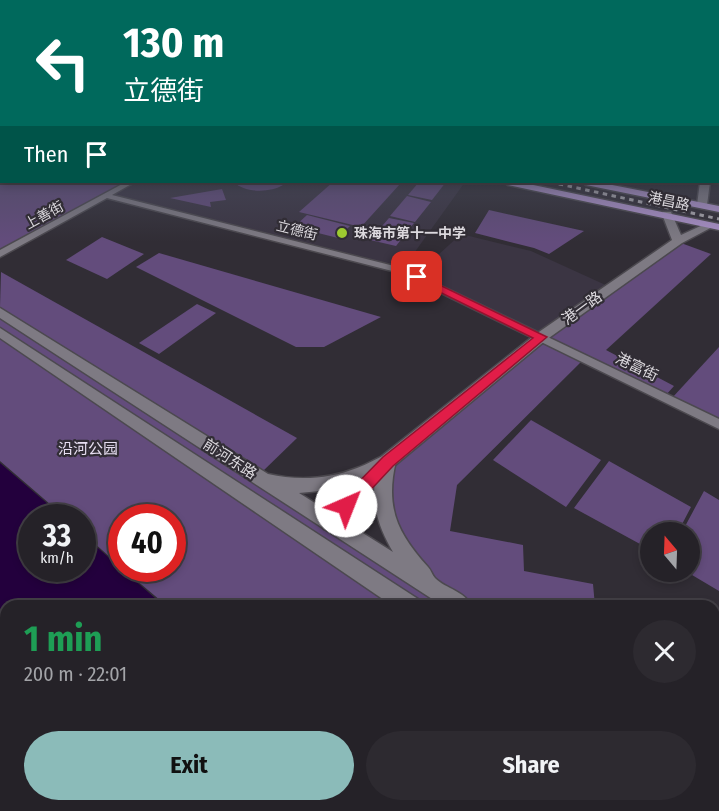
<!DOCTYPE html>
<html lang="en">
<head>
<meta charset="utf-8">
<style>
  :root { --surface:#252228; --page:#2d2a30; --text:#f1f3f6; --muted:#a3a4a8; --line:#423f45; --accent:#8bbbb9 }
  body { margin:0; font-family:"Fira Sans Condensed","Noto Sans SC",sans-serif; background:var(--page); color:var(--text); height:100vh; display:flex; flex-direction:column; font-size:22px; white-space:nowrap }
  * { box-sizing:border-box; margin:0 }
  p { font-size:20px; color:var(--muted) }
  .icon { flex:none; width:33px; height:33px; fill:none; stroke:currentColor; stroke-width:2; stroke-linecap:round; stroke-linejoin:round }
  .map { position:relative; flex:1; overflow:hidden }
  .details { position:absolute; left:0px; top:600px; width:720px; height:212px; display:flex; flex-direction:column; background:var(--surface); border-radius:18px 18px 0 0; box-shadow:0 3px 9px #0003,0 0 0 2px var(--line) }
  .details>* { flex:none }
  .banner { position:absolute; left:0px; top:0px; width:720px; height:183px; box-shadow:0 3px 9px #0003,0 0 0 2px var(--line); background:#00695c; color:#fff; overflow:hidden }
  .needle { width:39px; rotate:341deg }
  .buttons { position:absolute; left:640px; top:522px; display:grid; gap:12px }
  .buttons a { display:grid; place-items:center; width:60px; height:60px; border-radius:50%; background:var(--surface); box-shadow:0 3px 9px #0003,0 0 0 2px var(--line); font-size:30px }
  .speed { position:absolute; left:18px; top:504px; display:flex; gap:12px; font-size:30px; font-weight:700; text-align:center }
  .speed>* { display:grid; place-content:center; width:78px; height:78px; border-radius:50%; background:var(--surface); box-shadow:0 3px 9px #0003,0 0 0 2px var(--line); line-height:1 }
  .speed small { font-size:15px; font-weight:400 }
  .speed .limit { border:9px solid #d22; background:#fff; color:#111 }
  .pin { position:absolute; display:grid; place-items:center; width:51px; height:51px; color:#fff; margin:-26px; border-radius:12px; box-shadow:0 3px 9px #0006 }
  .me { position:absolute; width:66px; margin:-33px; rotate:44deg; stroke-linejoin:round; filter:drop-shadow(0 0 4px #0008) }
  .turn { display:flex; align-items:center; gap:21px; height:126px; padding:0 24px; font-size:27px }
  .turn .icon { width:78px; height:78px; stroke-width:2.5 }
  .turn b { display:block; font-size:42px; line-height:51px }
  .then { display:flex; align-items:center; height:57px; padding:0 24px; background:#0003; gap:12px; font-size:22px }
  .round { display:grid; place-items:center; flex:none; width:63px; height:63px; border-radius:32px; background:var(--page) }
  .overview { display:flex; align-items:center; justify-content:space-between; height:102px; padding:0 24px }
  h1 { font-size:36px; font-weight:700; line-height:45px; color:#1e9e55 }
  .button { display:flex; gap:12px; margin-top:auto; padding:12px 24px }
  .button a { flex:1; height:69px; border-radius:36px; background:var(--accent); color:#111; font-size:24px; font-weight:700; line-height:69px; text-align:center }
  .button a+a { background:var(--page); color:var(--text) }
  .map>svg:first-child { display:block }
  .built { fill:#3b3543 }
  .green { fill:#634c7c }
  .water { fill:#23003d }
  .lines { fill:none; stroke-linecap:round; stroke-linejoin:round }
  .minor-casing { stroke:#4c494f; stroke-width:3 }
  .tertiary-casing { stroke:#4c494f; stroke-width:3 }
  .secondary-casing { stroke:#4c494f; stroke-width:3 }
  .primary-casing { stroke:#4c494f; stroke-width:3 }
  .minor { fill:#7e7a83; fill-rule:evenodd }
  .tertiary { fill:#7e7a83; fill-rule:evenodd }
  .secondary { fill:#7e7a83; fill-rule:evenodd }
  .primary { fill:#ab91c8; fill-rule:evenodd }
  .rail { stroke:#a9a6ac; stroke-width:3; stroke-dasharray:4.5 4.5; stroke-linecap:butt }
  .route { fill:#e11d48; stroke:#92132f; stroke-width:1.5 }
  .poi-dot { fill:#9dca30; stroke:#312d35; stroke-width:2 }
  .labels { text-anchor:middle; stroke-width:4.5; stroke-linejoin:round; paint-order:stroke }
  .far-street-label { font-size:14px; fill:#dcd9de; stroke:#312d35 }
  .far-poi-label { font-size:14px; font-weight:bold; fill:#dcd9de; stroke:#312d35; text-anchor:start }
  .street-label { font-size:15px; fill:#dcd9de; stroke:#312d35 }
  .park-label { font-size:15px; fill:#e7dff2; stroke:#312d35 }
</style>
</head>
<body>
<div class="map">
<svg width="719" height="811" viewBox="0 0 719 811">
  <rect width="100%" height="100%" fill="#312d35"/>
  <g class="built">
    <path d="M133,182h332l-63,88 -295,-74z"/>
    <path d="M461,234l70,17 79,36 -69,49 -109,-53 -6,-17z"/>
  </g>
  <g class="green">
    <path d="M0,169l2,13h125l-127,71z"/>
    <path d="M234,182h32l17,3c-13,8 -39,8 -49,-3z"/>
    <path d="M333,182h62l5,2 -39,43 -62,-15z"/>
    <path d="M419,182h27l-14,18 -24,-5z"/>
    <path d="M222,189l4,11 -16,2 1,5 -41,-9z"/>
    <path d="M407,196l24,6 -16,20 -25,-6z"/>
    <path d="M489,210l95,21 -35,23 -15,-6 -59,-15z"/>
    <path d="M307,215l43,11 -12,12 -44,-11z"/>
    <path d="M389,218l25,5 -18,23 -26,-6z"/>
    <path d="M102,237l42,17 -37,25 -41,-19z"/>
    <path d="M681,243l30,11 -105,96 68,36 -8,9 -119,-58z"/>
    <path d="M159,253l222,64 -57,30h-28l-160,-80z"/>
    <path d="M1,272l296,166 -36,35 -261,-166z"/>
    <path d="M197,304l19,9 -57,41 -20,-11z"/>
    <path d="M0,312l456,294h-289l-44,-37 49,-1v-50h-50l-1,49 -38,-34 -1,-15 -17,-1 -65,-56z"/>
    <path d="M541,341l41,20 -125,124 -7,46 73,14 1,26 69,13 2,22h-123l-43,-30 -37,-51 -1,-61z"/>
    <path d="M719,347v74l-47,-23z"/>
    <path d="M531,420l70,40 -35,47 -73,-47z"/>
    <path d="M609,461l82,46 -13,25h-27v18l-77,-42z"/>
    <path d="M704,491l15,9v91l-32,-19h3v-40h-8z"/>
    <path d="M714,678l5,1v83l-5,-3z"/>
    <path d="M714,770l5,3v38h-316l-7,-5h318z"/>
  </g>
  <path class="water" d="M0,463l63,54 -31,1v50h50l1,-33 81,71h-158v200h388l6,5h-400z"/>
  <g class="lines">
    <defs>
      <path id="minor" d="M126,182h9l-23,13 294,74 313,150v10l-319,-156 -293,-75 -107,59v-7z"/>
      <g id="tertiary">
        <path d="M700,182h10l-3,23 -5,3 -5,-3z"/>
        <path d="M663,212h8l10,23 26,-12 9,2 -34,18 -136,97 -152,126 -58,63 -6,2 -6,-2 -3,-6 3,-6 58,-61 154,-122 136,-94 -10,-26z"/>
      </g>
      <g id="secondary">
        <path d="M0,134h2l-2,5z"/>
        <path d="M0,159h2l-2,6z"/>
        <path d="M0,308l268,166c30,7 61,5 89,-6 11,-4 20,-10 31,-14l6,2 2,5c-11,46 1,72 32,106 3,3 4,8 7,11 11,11 30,13 36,28h-28l-443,-288zM376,475c-6,28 3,53 17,77l-94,-59 31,-3z"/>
        <path d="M0,328l418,271 3,7h-28l-393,-268z"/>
        <path d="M714,754l5,2v26l-5,-2z"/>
        <path d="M714,795l5,2v14h-20l-1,-5h16z"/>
      </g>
      <g id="primary">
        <path d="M0,150h2l-2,6z"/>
        <path d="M504,182h15l200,42v6l-211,-45z"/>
        <path d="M582,182h15l122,24v6l-133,-27z"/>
      </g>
    </defs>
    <use href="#minor" class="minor-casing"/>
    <use href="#tertiary" class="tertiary-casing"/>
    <use href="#secondary" class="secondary-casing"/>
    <use href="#primary" class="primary-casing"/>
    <use href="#minor" class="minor"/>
    <use href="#tertiary" class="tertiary"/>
    <use href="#secondary" class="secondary"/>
    <use href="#primary" class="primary"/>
    <path class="rail" d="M550,182l169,37"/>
  </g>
  <linearGradient id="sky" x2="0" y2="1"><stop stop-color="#1b191d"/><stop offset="0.53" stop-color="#484c5c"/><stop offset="1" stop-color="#484c5c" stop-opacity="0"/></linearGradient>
  <rect width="719" height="242" fill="url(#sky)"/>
  <path class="route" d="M417,274l130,63 -154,129 -42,45 -5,2 -6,-2 -2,-5 2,-5 43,-44 150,-119 -120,-59v-4z"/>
  <circle class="poi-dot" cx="342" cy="233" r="6"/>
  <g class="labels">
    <g class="far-street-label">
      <text transform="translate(669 201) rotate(12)" y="5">港昌路</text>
      <text transform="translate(44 215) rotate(-29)" y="5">上善街</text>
      <text transform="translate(297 230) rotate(14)" y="5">立德街</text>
    </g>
    <g class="far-poi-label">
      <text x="354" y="238">珠海市第十一中学</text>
    </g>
    <g class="street-label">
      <text transform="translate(582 308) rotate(-36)" y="5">港一路</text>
      <text transform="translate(637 367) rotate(26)" y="5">港富街</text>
      <text transform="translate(230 459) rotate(33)" y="5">前河东路</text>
    </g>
    <g class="park-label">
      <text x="88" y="454">沿河公园</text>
    </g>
  </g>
</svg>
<div class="buttons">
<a><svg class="needle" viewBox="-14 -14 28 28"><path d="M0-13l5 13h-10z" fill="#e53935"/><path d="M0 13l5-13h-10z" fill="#a3a4a8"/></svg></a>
</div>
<div class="speed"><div>33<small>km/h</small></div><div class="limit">40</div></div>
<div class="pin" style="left:417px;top:277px;background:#d93025"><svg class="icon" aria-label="arrive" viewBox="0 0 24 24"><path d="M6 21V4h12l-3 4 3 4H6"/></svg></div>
<svg class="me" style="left:346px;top:506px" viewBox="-20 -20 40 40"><circle r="19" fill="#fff"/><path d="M0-13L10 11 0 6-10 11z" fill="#e11d48"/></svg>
<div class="banner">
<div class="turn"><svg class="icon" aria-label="left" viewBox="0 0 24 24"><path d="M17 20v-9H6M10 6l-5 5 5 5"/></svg><div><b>130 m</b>立德街</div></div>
<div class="then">Then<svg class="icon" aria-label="arrive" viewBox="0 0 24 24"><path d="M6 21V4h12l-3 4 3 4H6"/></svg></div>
</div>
<section class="details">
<div class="overview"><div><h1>1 min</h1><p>200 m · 22:01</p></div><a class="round"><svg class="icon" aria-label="close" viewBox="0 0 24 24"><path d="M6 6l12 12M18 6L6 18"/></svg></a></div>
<div class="button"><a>Exit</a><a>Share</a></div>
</section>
</div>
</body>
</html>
